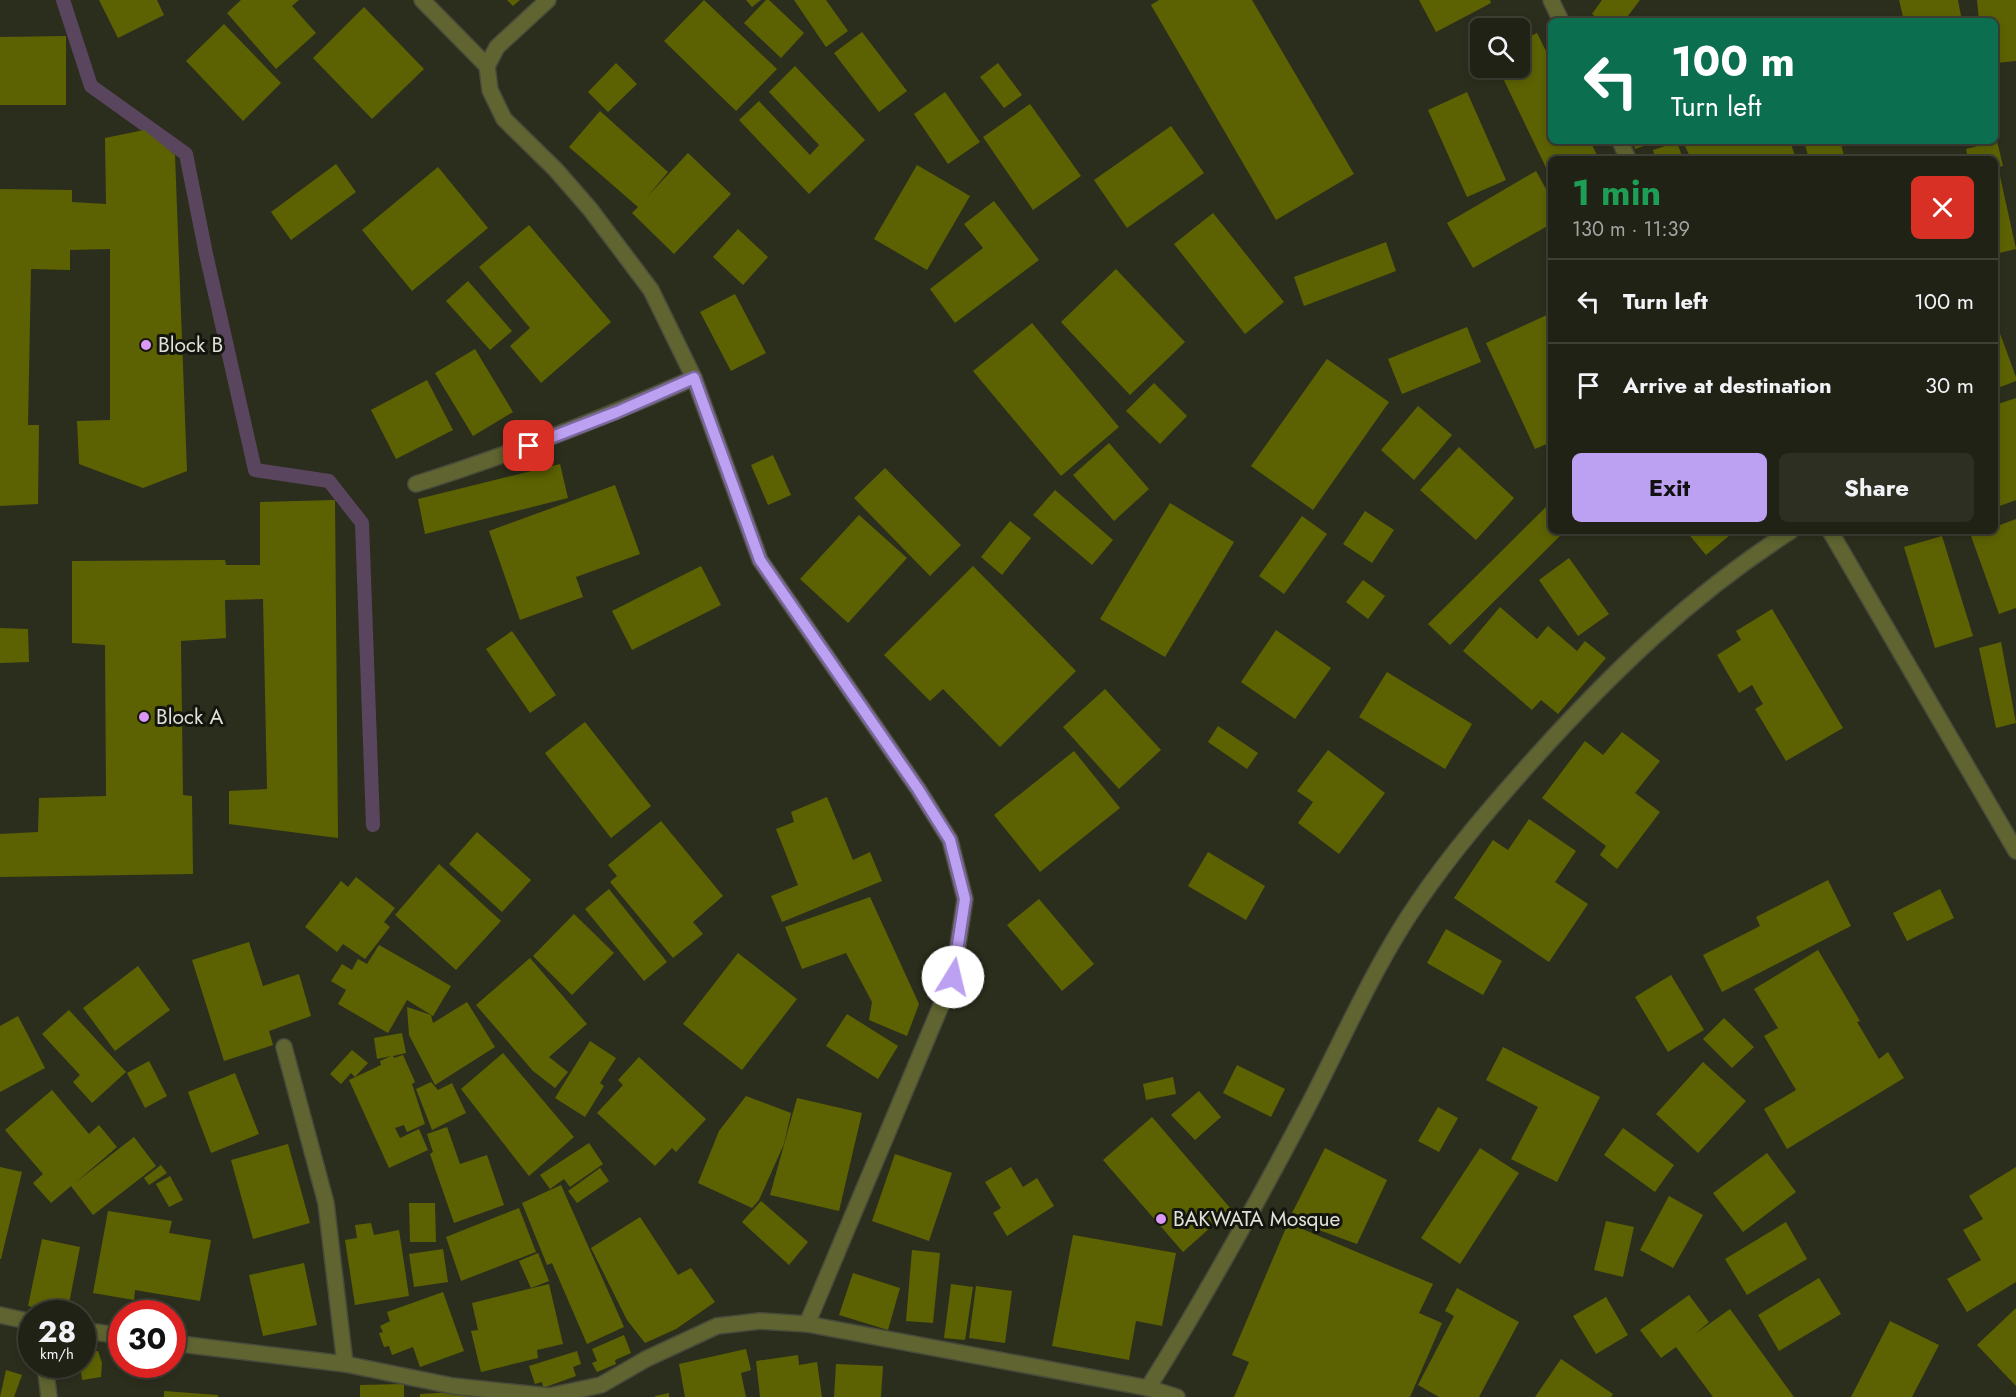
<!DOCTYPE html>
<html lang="en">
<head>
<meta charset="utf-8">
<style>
  :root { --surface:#212216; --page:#2d2f23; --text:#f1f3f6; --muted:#a2a4a1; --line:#3e3f35; --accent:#bca0f2 }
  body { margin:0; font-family:Jost,sans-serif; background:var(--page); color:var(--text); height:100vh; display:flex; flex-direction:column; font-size:22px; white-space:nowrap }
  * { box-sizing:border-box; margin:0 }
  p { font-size:20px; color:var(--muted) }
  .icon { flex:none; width:33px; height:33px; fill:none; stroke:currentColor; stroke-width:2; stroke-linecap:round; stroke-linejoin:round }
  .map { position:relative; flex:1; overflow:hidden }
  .side { position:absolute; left:1548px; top:156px; width:450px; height:378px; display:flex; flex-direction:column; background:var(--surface); border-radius:9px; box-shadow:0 3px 9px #0003,0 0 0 2px var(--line) }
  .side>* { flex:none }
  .top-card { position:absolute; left:1548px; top:18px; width:450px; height:126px; border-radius:9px; box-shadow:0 3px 9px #0003,0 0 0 2px var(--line); background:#0b6e4f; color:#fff; overflow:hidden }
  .fabs { position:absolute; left:1470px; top:18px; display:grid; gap:12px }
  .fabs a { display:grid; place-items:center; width:60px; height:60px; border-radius:9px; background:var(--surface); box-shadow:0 3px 9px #0003,0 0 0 2px var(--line); font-size:30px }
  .speed { position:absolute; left:18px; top:1300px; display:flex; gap:12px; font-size:30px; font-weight:700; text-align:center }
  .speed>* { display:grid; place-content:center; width:78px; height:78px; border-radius:50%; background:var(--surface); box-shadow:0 3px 9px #0003,0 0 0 2px var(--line); line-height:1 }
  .speed small { font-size:15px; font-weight:400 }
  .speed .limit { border:9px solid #d22; background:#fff; color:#111 }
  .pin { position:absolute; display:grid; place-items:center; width:51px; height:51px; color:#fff; margin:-26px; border-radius:12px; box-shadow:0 3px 9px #0006 }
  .me { position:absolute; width:66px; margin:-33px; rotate:9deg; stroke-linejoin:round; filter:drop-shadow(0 0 4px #0008) }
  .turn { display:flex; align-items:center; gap:21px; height:126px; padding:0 24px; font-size:27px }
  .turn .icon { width:78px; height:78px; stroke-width:2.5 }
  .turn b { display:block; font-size:42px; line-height:51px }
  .round { display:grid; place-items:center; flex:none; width:63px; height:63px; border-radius:9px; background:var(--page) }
  .headline { display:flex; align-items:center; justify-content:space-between; height:102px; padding:0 24px }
  h1 { font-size:36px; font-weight:700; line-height:45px; color:#1e9e55 }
  .button { display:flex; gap:12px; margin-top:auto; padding:12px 24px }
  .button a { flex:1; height:69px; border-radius:9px; background:var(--accent); color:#111; font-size:24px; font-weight:700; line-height:69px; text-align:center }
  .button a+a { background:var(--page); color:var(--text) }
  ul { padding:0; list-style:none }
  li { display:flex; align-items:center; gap:18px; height:84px; padding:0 24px; border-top:2px solid var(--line) }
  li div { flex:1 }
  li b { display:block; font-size:22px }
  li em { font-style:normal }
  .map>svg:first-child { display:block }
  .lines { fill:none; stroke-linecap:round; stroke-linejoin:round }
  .stream { stroke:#5a455f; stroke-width:14 }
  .building { fill:#5c6202 }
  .lane-casing { stroke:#494b3b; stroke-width:18 }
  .street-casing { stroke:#494b3b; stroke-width:18 }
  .lane { stroke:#5f6430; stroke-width:15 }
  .street { stroke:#5f6430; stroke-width:15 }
  .route-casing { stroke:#7a689d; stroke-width:15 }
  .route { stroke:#bca0f2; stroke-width:10 }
  .poi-dot { fill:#db99f5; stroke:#14150e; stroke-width:2 }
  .labels { text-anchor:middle; stroke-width:6; stroke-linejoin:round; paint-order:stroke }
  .poi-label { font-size:21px; fill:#e0e1d7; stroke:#14150e; text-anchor:start }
</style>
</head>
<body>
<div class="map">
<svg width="2016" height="1397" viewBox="0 0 2016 1397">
  <rect width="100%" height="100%" fill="#2c2e1d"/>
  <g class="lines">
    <path class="stream" d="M63,0l28,86 95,68 20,100 49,216 74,11 33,42 11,302"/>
  </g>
  <g class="building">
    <path d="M99,0h58l7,15 -46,23z"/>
    <path d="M241,0h58l-7,6 24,27 -40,36 -49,-56z"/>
    <path d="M507,0h13l-7,6z"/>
    <path d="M704,0l73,69 -41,42 -72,-70z"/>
    <path d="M746,0h15l-9,7z"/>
    <path d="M766,0h3l35,33 -23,25 -37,-35z"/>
    <path d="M794,0h32l22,31 -22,16z"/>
    <path d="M1159,0h93l102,174 -78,46 -125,-215z"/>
    <path d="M1419,0h71l1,3 -55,29z"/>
    <path d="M1602,0h38l-16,21h-23l-9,-7z"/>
    <path d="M1899,0h59l4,21h-58z"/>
    <path d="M1977,0h39v61l-21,2v-42h-16z"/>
    <path d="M364,7l60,62 -52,50 -59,-61z"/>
    <path d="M224,24l57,59 -38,38 -57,-60z"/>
    <path d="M862,32l45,59 -28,21 -45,-59z"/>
    <path d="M1537,33l14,28v80h39l9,18h-48v19l-53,-110h22v-27z"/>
    <path d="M66,36v69h-66v-68z"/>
    <path d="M616,63l21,21 -29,28 -20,-20z"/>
    <path d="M998,63l24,32 -18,13 -24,-31z"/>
    <path d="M795,66l70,74 -56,54 -70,-74 20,-19 51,54 9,-10 -50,-53z"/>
    <path d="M945,92l35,50 -32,22 -34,-50z"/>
    <path d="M1467,92l39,88 -39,17 -39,-87z"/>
    <path d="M1030,104l51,72 -48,34 -50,-73z"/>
    <path d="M600,111l68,61 -21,25 41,-44 43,41 -57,60 -42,-41 6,-6 -69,-60z"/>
    <path d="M1171,126l33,47 -77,55 -33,-48z"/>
    <path d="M144,130l31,25 12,316 -44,17 -64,-24 -2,-43 33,-1v-171l-40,1v20l-39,-1 -3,156h11l-1,79 -38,2v-317l72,1v12l34,2 -1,-66z"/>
    <path d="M1633,141h26l-24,8z"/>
    <path d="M1692,141h98l6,18h-105l-7,-15z"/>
    <path d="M1804,141h36l5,18h-36z"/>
    <path d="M1997,141l6,25 -5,1 18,82 -21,5v-95h-27l-2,-10z"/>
    <path d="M1677,142l6,17h-28l-2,-9z"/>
    <path d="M336,164l20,28 -65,48 -20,-28z"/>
    <path d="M917,165l53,31 -43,74 -53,-31z"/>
    <path d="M438,167l50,61 -76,63 -50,-61z"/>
    <path d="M1536,171l15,27v26l-78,44 -26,-45z"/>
    <path d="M994,201l45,59 -84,63 -25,-34 53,-41 -19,-24z"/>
    <path d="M1213,213l71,89 -39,32 -71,-90z"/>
    <path d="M529,225l82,97 -70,61 -31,-37 20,-18 -51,-61z"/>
    <path d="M738,229l30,28 -25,28 -30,-28z"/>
    <path d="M1386,242l10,29 -92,35 -10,-29z"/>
    <path d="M1116,269l69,73 -55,53 -69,-73z"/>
    <path d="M468,281l44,50 -22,19 -44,-49z"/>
    <path d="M735,294l31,59 -35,18 -31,-59z"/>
    <path d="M1551,313v129l-16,7 -49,-106z"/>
    <path d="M1995,320l21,57v4l-21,8z"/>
    <path d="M1032,323l87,104 -58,49 -88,-105z"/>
    <path d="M1467,327l14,35 -79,32 -14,-35z"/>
    <path d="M475,349l38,63 -40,24 -38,-63z"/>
    <path d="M1327,359l62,43 -76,108 -62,-44z"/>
    <path d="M427,380l26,50 -57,29 -25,-49z"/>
    <path d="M1154,383l33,33 -27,28 -34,-33z"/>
    <path d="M2016,398v102l-19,7 -2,-2v-100z"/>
    <path d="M1418,406l34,29 -38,45 -33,-30z"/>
    <path d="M1109,443l40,46 -35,32 -41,-46z"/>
    <path d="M1459,447l55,51 -38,42 -56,-50z"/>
    <path d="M773,455l18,40 -23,10 -17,-40z"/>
    <path d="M560,464l8,34 -143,36 -7,-35z"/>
    <path d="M885,468l76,77 -31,31 -76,-78z"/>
    <path d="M615,485l25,69 -64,23 7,20 -63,23 -31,-89z"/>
    <path d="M1055,490l58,50 -21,25 -59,-50z"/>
    <path d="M335,500l3,338 -109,-14v-33l38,-2 -4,-190 -38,1 1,38 -45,3 2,154 9,1 1,78 -193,3v-43l38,-2 1,-34 67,-2 -1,-151 -33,-2v-82l153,-1 1,5h34v-63z"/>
    <path d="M1170,503l64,39 -69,115 -65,-38z"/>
    <path d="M1550,503l1,28h14l-115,114 -22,-21z"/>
    <path d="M1365,511l29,19 -22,33 -29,-19z"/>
    <path d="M859,515l48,43 -59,65 -48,-44z"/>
    <path d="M1302,516l25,18 -43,60 -25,-18z"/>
    <path d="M2016,519v89l-17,6 -28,-78 13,-5h11v-4z"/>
    <path d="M1010,521l21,17 -29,37 -21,-18z"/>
    <path d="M1686,531h49l-29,24z"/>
    <path d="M1942,536l31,100 -38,12 -31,-101z"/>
    <path d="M1569,558l40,56 -31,22 -39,-56z"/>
    <path d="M701,566l20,39 -89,45 -20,-39z"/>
    <path d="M973,566l103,105 -76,76 -57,-58 -13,12 -46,-46z"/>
    <path d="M1363,580l22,16 -17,23 -22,-17z"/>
    <path d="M1500,607l37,32 11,-13 29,25 8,-10 21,17 -48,56 -17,-14 -9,10 -69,-59z"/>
    <path d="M1772,609l71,119 -57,33 -31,-52 8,-5 -11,-19 -13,8 -22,-38 24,-15 -5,-9z"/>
    <path d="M0,628l28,1 1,33 -29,1z"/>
    <path d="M1276,630l55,38 -36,51 -54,-37z"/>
    <path d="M512,631l44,64 -26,18 -44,-64z"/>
    <path d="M2001,642l15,81 -20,5 -17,-80z"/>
    <path d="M1387,672l85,52 -27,45 -86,-52z"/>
    <path d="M1105,689l56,61 -42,39 -56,-62z"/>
    <path d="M585,722l66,84 -40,32 -66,-85z"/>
    <path d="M1218,726l40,27 -11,16 -39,-27z"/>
    <path d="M1622,732l38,29 -25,32 25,19 -43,57 -17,-14 6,-9 -64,-48 43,-57 18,14z"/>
    <path d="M1328,750l57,43 -46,61 -41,-31 15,-21 -16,-11z"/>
    <path d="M1074,751l46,57 -80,64 -46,-57z"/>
    <path d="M827,797l26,63 17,-8 12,29 -100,41 -11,-26 27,-11 -22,-56 18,-7 -3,-10z"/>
    <path d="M1529,819l47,32 -21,31 33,22 -39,58 -95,-64 39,-58 15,10z"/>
    <path d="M661,821l62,75 -30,26 10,12 -30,24 -63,-76 7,-6 -9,-11z"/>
    <path d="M477,832l54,48 -29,32 -53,-48z"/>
    <path d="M1208,852l57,34 -19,34 -58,-34z"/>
    <path d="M439,864l62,57 -45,49 -61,-55z"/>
    <path d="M356,877l39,31 -11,14 6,5 -25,32 -22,-15 -6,8 -32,-25 36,-46 7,6z"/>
    <path d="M1828,880l23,46 -129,66 -19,-37 57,-29 -4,-9z"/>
    <path d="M609,889l58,73 -23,19 -59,-72z"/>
    <path d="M1940,889l14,29 -47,23 -14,-28z"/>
    <path d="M870,897l49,107 -12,32 -38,-16 3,-18 -26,-49 -44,16 -17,-42z"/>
    <path d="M1039,899l55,65 -32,27 -55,-66z"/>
    <path d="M574,914l40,39 -42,42 -39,-39z"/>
    <path d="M1446,929l56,32 -19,34 -56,-32z"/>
    <path d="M249,942l14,44 36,-12 12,42 -42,15 4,14 -49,16 -32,-101z"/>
    <path d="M379,945l72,41 -18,30 -26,-16 -19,33 -50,-29 8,-14 -15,-9 11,-17 10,6 6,-11 9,5z"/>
    <path d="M1818,950l42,71 -3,1 22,37 9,-7 16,26 -117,71 -23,-40 32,-19 -32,-54 14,-8 -24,-39z"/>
    <path d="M738,953l59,46 -55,71 -59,-46z"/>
    <path d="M530,958l57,66 -38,33 19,15 -13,16 -22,-17 -57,-66z"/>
    <path d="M138,966l32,44 -55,41 -32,-43z"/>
    <path d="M1671,975l33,55 -36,22 -33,-55z"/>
    <path d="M467,1002l28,45 -60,38 -26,-50 -2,-28 24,8 2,8z"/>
    <path d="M69,1010l57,62 -34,31 -19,-21 7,-7 -38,-41z"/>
    <path d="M847,1014l51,32 -20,33 -52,-33z"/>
    <path d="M18,1016l27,52 -45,24v-66z"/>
    <path d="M1724,1018l30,29 -22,21 -29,-29z"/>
    <path d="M402,1033l4,20 -13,3 1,2 9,-3 12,27 -3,2 13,40 -18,8 -3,-7 -9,3 5,10 19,-9 9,21 -39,18 -40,-88 32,-15 -1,-4 11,-5 -14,3 -3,-21z"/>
    <path d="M590,1041l26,17 -16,25 4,3 -19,31 -30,-19z"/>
    <path d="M1503,1047l97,50 -43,85 -46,-23 27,-52 -52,-27z"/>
    <path d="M352,1050l16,13 -13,14 -4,-4 -10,11 -11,-10z"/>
    <path d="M503,1053l71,84 -45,39 -68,-87z"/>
    <path d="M639,1057l67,62 -30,33 -4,-4 -17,18 -58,-53 26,-28 -5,-5z"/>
    <path d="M149,1061l18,35 -22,12 -18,-35z"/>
    <path d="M1703,1062l43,39 -48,52 -42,-39z"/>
    <path d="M1237,1065l48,24 -14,28 -48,-24z"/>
    <path d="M235,1073l24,61 -48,19 -23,-61z"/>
    <path d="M1173,1077l3,17 -30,6 -3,-16z"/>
    <path d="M431,1082l7,8 14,-7 14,30 -34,17 -16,-41z"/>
    <path d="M52,1090l37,44 10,-9 18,22 -42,36 59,-46 22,29 -63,49 -22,-29 -20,17 -18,-20 10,-9 -38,-44z"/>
    <path d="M1199,1091l22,26 -26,23 -24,-25z"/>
    <path d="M746,1096l45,17 -7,31 -25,56 -7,8 -54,-25 21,-52z"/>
    <path d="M797,1098l65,15 -23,98 -69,-16z"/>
    <path d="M1438,1107l20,11 -19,34 -21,-11z"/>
    <path d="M1152,1117l79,92 -48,43 -80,-92z"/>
    <path d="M447,1127l13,37 27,-9 17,50 -50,18 -24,-69 3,-2 -6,-18z"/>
    <path d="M1623,1128l51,37 -19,27 -51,-37z"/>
    <path d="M589,1143l14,21 -33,23 -6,-8 -14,10 -10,-14z"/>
    <path d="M288,1144l22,79 -57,16 -22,-79z"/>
    <path d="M1325,1148l62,32 -30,64 -68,-25z"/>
    <path d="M1480,1148l39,25 -59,91 -39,-26z"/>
    <path d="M1767,1153l29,39 -53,40 -30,-39z"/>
    <path d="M895,1154l57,19 -23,68 -57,-20z"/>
    <path d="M161,1165l6,8 -18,12 -5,-7z"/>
    <path d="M0,1167l22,5 -21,87h-1z"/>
    <path d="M1011,1167l12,20 14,-9 17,28 -47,30 -14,-23 8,-5 -16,-26z"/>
    <path d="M2016,1167v115l-49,30 -20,-33 34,-19 -18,-30 20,-11 -14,-23z"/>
    <path d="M600,1168l9,13 -32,22 -9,-12z"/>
    <path d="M170,1176l13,24 -14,7 -13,-23z"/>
    <path d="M561,1185l63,142 -37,17 -35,-81 -5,2 -25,-62z"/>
    <path d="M1669,1196l34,19 -30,53 -33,-18z"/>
    <path d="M761,1201l47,41 -19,23 -47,-43z"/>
    <path d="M409,1203h26l1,39h-26z"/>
    <path d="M519,1208l17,44 -75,29 -15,-44z"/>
    <path d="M108,1211l64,10 -3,12 42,7 -11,61 -65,-11 -1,10 -41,-7z"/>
    <path d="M640,1217l38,58 13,-7 24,34 -39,27 -31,14 -18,-23 -36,-72z"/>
    <path d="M1606,1221l28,6 -11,50 -29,-7z"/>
    <path d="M1786,1222l21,37 -60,36 -22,-36z"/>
    <path d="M371,1223l3,12 25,-5 10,66 -54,9 -10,-65 12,-2 -2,-13z"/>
    <path d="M1288,1223l145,61 -14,29 23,10 -32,74h-176l15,-35 -17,-7z"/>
    <path d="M1073,1235l103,18 -14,73 -26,-5 -7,39 -77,-14z"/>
    <path d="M42,1239l38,8 -13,67 -39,-8z"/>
    <path d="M443,1249l5,33 -34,5 -5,-33z"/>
    <path d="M912,1250l28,3 -7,70 -27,-2z"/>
    <path d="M538,1253l11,28 -18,7 -12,-27z"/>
    <path d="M304,1263l13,62 -54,11 -14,-61z"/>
    <path d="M853,1273l47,15 -12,42 -49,-15z"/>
    <path d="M1819,1278l22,36 -62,37 -21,-36z"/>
    <path d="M549,1284l14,60 -26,6 1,8 -57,14 -10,-41 7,-1 -6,-27z"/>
    <path d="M951,1284l22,3 -8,53 -21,-2z"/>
    <path d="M976,1286l36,5 -7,52 -36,-5z"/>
    <path d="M1457,1288l62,34 -40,75h-40l-21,-12 36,-69 -9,-5z"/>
    <path d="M443,1292l21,59 -44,16 -7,-20 -21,8 -3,-9 -5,1 -5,-14 4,-1 -3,-6 10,-5 -3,-9z"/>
    <path d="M1689,1295l20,27 -14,12 35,-25 64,88h-81l-37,-50 -15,11 -21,-28z"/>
    <path d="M1606,1297l22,38 -32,19 -23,-38z"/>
    <path d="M2016,1308v78l-39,-41z"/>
    <path d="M1890,1321l49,24 -27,52h-61z"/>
    <path d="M624,1335l7,18 -16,7 1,4 -19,8 -5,-9 5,-2 -5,-12z"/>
    <path d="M746,1349l5,21 -10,3 5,24h-61l-6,-33z"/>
    <path d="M98,1351l4,12 -1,14 -19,3 -2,-15h2v-11z"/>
    <path d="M577,1351l4,13 -8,3 3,9 -33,12 -1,-6 -7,2 -6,-18z"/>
    <path d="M798,1355l1,10 18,-3 5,35h-62l-4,-36z"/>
    <path d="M1561,1359l52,35 -2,3h-76z"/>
    <path d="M836,1364l47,2 -2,31h-47z"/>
    <path d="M6,1370l16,5 -8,22h-14z"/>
    <path d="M404,1384v13h-44v-12z"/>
    <path d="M164,1391l54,4v2h-54z"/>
    <path d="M474,1391v6h-54v-3z"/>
    <path d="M669,1393v4h-14v-1z"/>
  </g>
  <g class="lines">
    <defs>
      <path id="lane" d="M416,484c96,-30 187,-66 278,-106"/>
      <g id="street">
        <path d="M422,0l65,66"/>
        <path d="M548,0l-51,47 -10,19 3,24 14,29 52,51 34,39 61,81 43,88 66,182 158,229 32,51 15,59 -12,78 -146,347"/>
        <path d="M1551,0l10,21"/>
        <path d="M1620,141l8,18"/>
        <path d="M1830,531l186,320"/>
        <path d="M284,1047l42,156 19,161"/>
        <path d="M0,1315l32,7"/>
        <path d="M82,1330l40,6"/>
        <path d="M172,1343l173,21 108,22 96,10 52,-11 45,-26 71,-33 43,-5 47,3 341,64 29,9"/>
        <path d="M45,1365l4,32"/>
        <path d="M1148,1388c57,-91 109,-185 159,-280 36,-69 67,-142 111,-206 34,-50 73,-95 113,-140 78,-87 161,-168 260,-231"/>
      </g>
    </defs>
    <use href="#lane" class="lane-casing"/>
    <use href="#street" class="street-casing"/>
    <use href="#lane" class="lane"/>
    <use href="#street" class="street"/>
  </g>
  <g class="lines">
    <defs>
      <path id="route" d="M529,446l88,-34 77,-34 66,182 158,229 32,51 15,59 -12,78"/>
    </defs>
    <use href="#route" class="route-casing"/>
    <use href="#route" class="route"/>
  </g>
  <g class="poi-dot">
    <circle cx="146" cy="345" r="6"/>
    <circle cx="144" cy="717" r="6"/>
    <circle cx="1161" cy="1219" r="6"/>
  </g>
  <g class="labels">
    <g class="poi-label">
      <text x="158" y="352">Block B</text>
      <text x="156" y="724">Block A</text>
      <text x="1173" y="1226">BAKWATA Mosque</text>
    </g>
  </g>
</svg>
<div class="fabs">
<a><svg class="icon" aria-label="search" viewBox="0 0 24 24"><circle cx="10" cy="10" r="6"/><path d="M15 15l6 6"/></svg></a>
</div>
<div class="speed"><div>28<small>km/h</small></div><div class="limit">30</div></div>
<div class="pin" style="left:529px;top:446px;background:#d93025"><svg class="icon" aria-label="arrive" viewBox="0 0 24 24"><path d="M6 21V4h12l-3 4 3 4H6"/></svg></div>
<svg class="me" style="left:953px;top:977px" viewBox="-20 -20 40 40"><circle r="19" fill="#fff"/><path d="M0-13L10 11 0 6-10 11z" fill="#bca0f2"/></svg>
<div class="top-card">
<div class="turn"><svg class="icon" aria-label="left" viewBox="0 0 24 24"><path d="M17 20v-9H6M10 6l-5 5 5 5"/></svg><div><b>100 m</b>Turn left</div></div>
</div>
<section class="side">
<div class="headline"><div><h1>1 min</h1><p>130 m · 11:39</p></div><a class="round" style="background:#d93025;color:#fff"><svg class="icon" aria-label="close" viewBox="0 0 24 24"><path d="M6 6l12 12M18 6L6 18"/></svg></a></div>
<ul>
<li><svg class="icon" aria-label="left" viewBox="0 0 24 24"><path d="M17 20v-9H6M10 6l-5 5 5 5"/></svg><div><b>Turn left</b></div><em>100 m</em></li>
<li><svg class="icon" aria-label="arrive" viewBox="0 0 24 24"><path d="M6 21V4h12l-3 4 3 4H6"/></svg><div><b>Arrive at destination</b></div><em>30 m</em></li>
</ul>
<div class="button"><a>Exit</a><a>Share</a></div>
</section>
</div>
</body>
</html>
